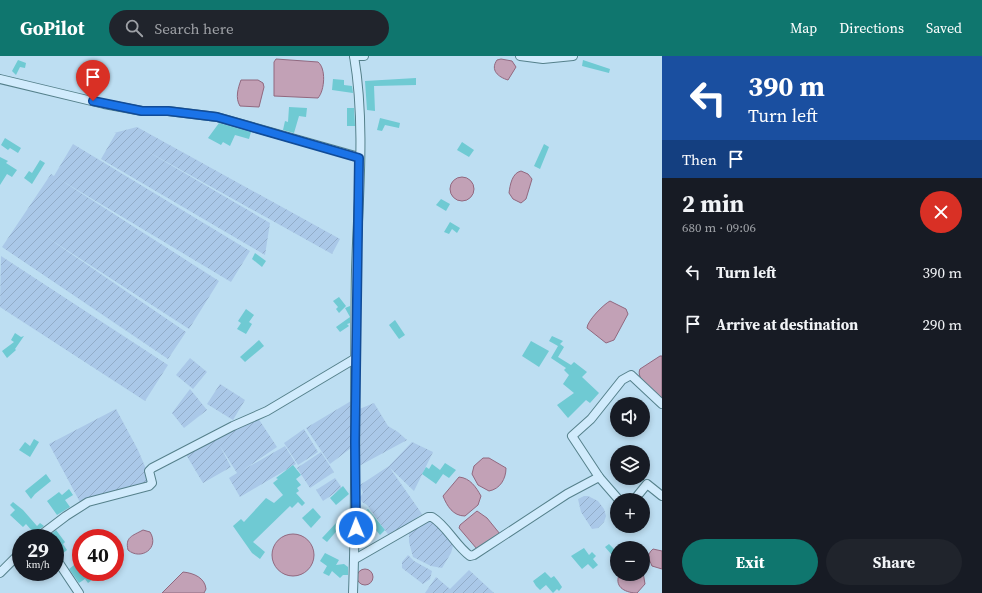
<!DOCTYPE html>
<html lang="en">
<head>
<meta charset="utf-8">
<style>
  :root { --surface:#171b24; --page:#20242c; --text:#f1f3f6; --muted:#9ea1a6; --accent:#0f766e }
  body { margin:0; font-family:"Source Serif 4",serif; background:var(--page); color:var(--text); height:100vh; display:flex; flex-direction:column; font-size:15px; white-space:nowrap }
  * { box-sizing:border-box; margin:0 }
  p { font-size:13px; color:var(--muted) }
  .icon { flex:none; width:22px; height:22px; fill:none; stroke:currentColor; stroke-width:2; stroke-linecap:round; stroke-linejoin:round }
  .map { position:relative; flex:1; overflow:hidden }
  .side { display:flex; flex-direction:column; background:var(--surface); width:320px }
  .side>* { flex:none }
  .guide { background:#1a4fa0; color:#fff; overflow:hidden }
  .controls { position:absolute; left:610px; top:341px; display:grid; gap:8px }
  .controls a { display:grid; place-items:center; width:40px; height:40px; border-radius:50%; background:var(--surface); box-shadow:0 2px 6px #0003; font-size:20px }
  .speed { position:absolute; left:12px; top:473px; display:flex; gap:8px; font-size:20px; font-weight:700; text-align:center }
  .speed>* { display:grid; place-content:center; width:52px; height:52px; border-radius:50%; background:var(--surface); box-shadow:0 2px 6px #0003; line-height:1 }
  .speed small { font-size:10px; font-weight:400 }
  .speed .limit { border:6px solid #d22; background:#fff; color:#111 }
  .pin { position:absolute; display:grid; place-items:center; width:34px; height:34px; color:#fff; margin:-41px -17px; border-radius:50% 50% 50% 0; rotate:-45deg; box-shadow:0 0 4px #0007 }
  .pin .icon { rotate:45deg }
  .me { position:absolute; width:44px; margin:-22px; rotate:359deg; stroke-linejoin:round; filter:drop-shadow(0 0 3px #0008) }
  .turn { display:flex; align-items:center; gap:14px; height:84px; padding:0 20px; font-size:18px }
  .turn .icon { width:52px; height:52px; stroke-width:2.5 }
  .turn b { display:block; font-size:28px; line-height:34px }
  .then { display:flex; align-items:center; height:38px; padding:0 20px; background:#0003; gap:8px; font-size:15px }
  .round { display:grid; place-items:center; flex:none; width:42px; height:42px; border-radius:21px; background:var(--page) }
  .headline { display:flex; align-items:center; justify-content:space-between; height:68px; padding:0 20px }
  h1 { font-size:24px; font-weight:700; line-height:30px }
  .primary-button { display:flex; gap:8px; margin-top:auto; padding:8px 20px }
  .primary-button a { flex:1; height:46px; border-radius:24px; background:var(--accent); color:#fff; font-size:16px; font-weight:700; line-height:46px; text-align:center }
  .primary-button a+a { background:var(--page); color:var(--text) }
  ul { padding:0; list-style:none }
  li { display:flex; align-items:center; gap:12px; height:52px; padding:0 20px }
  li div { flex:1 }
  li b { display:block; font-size:15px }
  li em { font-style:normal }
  header { display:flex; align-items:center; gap:24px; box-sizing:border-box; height:56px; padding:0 20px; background:var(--accent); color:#fff }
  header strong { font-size:19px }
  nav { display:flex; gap:22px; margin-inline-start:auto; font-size:14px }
  .search { width:280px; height:36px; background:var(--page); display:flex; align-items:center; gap:10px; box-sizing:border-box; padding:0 14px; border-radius:22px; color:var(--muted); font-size:15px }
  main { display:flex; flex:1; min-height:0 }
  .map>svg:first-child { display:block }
  .farmland { fill:url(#farmland-furrows) }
  .water { fill:#c2a1b6; stroke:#91687f }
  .building { fill:#6fcad3 }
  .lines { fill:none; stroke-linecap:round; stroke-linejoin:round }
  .minor-casing { stroke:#55808b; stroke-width:10 }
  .minor { stroke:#d1ebfc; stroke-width:8 }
  .route-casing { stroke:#114b97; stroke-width:10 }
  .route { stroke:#1a73e8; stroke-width:7 }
</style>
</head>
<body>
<header>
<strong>GoPilot</strong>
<div class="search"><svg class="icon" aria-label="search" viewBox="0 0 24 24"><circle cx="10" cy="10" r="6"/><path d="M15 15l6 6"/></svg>Search here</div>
<nav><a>Map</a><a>Directions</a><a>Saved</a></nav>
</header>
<main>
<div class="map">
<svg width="662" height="537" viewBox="0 0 662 537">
  <defs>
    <pattern id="farmland-furrows" width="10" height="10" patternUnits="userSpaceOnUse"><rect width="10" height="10" fill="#aac8e8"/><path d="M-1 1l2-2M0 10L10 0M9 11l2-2" fill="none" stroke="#92acc8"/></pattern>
  </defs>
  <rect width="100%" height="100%" fill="#bddef2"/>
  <g class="farmland">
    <path d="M137,71l203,112 -8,15 -187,-104 125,73 -5,32 -164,-96 15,-26h-2z"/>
    <path d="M73,88l177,107 -19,31 -172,-103 160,102 -30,48 -144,-93 141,96 -18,27 -166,-112 49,-73 3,2z"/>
    <path d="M1,200l167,109 -23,36 -145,-94z"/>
    <path d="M190,302l17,14 -14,17 -17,-14z"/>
    <path d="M220,328l25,16 -12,20 -26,-16z"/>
    <path d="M190,333l17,21 -23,18 -12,-15z"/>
    <path d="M351,345v47l-21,16 -24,-36z"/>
    <path d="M374,347l14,23 10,6 9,8 -48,26 -2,-56z"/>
    <path d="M116,353l22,41 14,33 -20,8 -25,2 -25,13 -33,-62z"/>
    <path d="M256,359l21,32 -34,23 42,-24 11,18 -56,33 -11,-19 8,-5 -17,-27 11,21 -28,16 -18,-30 29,-16 2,3z"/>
    <path d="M304,373l14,23 -20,13 -14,-22z"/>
    <path d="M412,386l21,10 -19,39 -24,-23 32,46 -32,23 -23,-32 -5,-3 -2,-5 3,-4 -3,-8 29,-19z"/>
    <path d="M321,396l13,20 -24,16 -13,-20z"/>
    <path d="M335,422l7,10 -19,13 -7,-11z"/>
    <path d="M584,440h4l10,5 6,8 2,7 -2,6 -6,6 -6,1 -11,-17 -3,-13z"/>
    <path d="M433,462l16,19 4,9 -2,7 -9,15 -11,-2 -18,-9 -4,-15v-9z"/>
    <path d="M408,499l6,6 18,10 -2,8 -7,5 -21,-16v-6z"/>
    <path d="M469,514l25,23h-69l11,-16 14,12z"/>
  </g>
  <g class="water">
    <path d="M276,3l42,3c8,6 7,28 0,36l-44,-2v-34z"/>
    <path d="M501,3l11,2 4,6 -8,13c-10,-3 -18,-10 -11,-20z"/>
    <path d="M241,24h17l5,3 1,4 -5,20 -19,-1c-5,-8 -2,-18 1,-26z"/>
    <path d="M521,115l7,3 4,5 -6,20 -5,4 -8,-4 -4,-6c1,-8 3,-20 12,-22z"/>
    <circle cx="462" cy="133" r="12"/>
    <path d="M610,245l16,8 2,5 -14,26 -8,3 -19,-15c0,-7 17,-24 23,-27z"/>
    <path d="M660,300h2v42c-8,-5 -27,-19 -22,-29z"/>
    <path d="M483,402h6l17,10c0,11 -6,21 -17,23l-11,-6 -6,-11 2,-8z"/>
    <path d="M459,421c11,1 17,10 22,19l-3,9 -13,11c-12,0 -18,-10 -22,-20z"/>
    <path d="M477,455l10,7 13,16 -23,15 -18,-21 1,-3z"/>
    <path d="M143,474l7,2c10,16 -9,29 -22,18 -3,-13 4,-14 15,-20z"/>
    <circle cx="293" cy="499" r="21"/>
    <path d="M653,493l9,2v18l-10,-3c-3,-7 -6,-11 1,-17z"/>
    <circle cx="365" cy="521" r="8"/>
    <path d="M183,516c11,1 22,6 23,17l-2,4h-42z"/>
    <path d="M643,516l2,12 -8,9c-10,0 -23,-5 -18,-18l24,-1z"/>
  </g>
  <g class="building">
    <path d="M18,4l8,3 -1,5 -5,-1 -4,8 -4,-4z"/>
    <path d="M583,4l27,9 -1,4 -27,-7z"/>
    <path d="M416,22v7l-42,1 1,25 -8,-1 -2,-29z"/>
    <path d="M333,23l11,1v5l8,1 1,7 -21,-3z"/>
    <path d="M289,51l18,1 -1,9 -7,-1 -5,17 -11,-3 2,-9 3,1z"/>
    <path d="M347,52h7l1,18h-8z"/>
    <path d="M380,62l20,5 -1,5 -14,-3 -3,6 -5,-1z"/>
    <path d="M219,67l32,9 -2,7 -14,-4 -5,11 -7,-4 -2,3 -13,-7z"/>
    <path d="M5,82l16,10 -3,5 -8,-5 -2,2 -7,-5z"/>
    <path d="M462,86l12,8 -5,7 -12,-7z"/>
    <path d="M544,88l5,3 -9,22 -6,-3z"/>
    <path d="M0,101l8,4 -2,2 11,7 -5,7 -5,-3 -7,11z"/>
    <path d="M40,104l5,3 -13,21 -8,-6 5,-7 3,2z"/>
    <path d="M441,143l9,5 -4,7 -10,-6z"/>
    <path d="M450,166l10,6 -3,5 -5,-4 -3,5 -5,-2z"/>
    <path d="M255,197l11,8 -4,6 -10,-8z"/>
    <path d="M339,241l7,9 -7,7 -3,-4 2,-2 -5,-6z"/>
    <path d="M350,250v17l-3,1 2,2 -9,6 -4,-5 14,-10 -5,-9z"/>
    <path d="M246,253l8,6 -5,7 3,2 -6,10 -9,-5 4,-6 -3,-2z"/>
    <path d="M395,264l10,15 -6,4 -10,-14z"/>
    <path d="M15,277l6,4 3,-1 -9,13 1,1 -9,8 -5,-7 12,-9 -3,-2z"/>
    <path d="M552,280l11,5 -3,3 4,3 -6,10 13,8 3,-3 13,10 -5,5 17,16 -9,10 -4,-3 -18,18 -11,-13 17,-12 -11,-9 6,-9 -5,-5 2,-2 -15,-10 7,-12 -9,-5z"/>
    <path d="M259,284l5,6 -19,16 -5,-5z"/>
    <path d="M531,285l18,10 -10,16 -17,-11z"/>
    <path d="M34,383l5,3 -9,15 -11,-7 6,-8 5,4z"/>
    <path d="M445,407l11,7 -7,8 -6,-4 -7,10 -14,-10 4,-7 3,2 3,-5 8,6z"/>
    <path d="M293,409l8,10 -5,4 5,6 -4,3 2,3 -3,2 9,10 -3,3 -4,-4 -6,6 -2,-2 -37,36 12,10 -5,7 -8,-6 -19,-27 8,-7 3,3 22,-24 8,5 9,-8 -10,-12 5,-4 -2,-1z"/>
    <path d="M46,418l5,7 -16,13 -4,5 -6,-8z"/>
    <path d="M343,430l6,8 -13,11 -6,-7z"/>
    <path d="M69,433l4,6 -8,5 5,7 -13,8 -10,-14 12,-9 3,3z"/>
    <path d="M13,446l10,8 14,16 3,-3 4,3 -10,7 -8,-9 -3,3 -13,-12 5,-5 -5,-5z"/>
    <path d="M313,452l8,9 -10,11 -9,-10z"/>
    <path d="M368,453l17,21 -5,5 -18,-22z"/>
    <path d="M337,466l4,4 -14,16 -5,-4z"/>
    <path d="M56,474l9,12 -2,2 4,6 -5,4 -7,-10v-6h-5l-1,-2z"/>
    <path d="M609,488l8,8v9l-12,-14z"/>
    <path d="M584,492l5,7 3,-3 4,4 -3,3 5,6 -5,4 -5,-5 -6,5 -11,-13z"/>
    <path d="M325,497l14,7 -3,5 8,-1 4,3v8h-5l-3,3 -8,-7 -3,5 -6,-3 4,-7 -7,-5z"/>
    <path d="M78,506l3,4v6h5l6,8 -4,3 -3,-4 -6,4 -10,-14z"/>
    <path d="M545,516l6,6 3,-2 4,5 4,6 -3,4 -2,-2 -4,4 -7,-8 -6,5 -4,-4 -3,-5z"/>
  </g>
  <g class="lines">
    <defs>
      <g id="minor">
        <path d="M354,0h10"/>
        <path d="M520,0l23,3 30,-3"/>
        <path d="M0,23l104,25 38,7h26l49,6 142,40"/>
        <path d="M619,444l-20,-23 -27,-41 19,-17 31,-39 9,-5 31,29"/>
        <path d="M634,444l13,-16 15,12"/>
        <path d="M37,482l29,-22 22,-14 61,-16 3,-3 -3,-12 3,-3 81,-42 34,-15 89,-53"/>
        <path d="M55,501l24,36"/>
        <path d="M355,503l73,-42h4c15,9 23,28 38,39l4,-1 93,-61 32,-17"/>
        <path d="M0,517l21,-21"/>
        <path d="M353,537c4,-108 1,-215 3,-323 2,-70 10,-144 -2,-214"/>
      </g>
    </defs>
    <use href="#minor" class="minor-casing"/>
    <use href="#minor" class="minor"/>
  </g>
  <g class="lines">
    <defs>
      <path id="route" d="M93,45l49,10h26l49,6 142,41 -4,284 1,86"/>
    </defs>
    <use href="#route" class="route-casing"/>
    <use href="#route" class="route"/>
  </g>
</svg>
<div class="controls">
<a><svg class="icon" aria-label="sound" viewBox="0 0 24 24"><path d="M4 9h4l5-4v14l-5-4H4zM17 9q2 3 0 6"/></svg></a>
<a><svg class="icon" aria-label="layers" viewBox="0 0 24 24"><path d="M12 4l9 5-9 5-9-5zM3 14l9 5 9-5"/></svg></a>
<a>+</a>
<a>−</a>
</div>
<div class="speed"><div>29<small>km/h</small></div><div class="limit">40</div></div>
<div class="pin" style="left:93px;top:45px;background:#d93025"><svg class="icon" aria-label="arrive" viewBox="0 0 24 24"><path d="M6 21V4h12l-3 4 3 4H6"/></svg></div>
<svg class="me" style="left:356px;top:472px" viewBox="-20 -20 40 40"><circle r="17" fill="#1a73e8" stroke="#fff" stroke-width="3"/><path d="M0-11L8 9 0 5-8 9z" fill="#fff"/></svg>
</div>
<section class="side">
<div class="guide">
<div class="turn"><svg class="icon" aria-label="left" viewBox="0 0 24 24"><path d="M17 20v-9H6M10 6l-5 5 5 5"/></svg><div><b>390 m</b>Turn left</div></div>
<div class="then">Then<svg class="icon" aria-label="arrive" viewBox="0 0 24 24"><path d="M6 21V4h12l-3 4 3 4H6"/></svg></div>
</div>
<div class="headline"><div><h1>2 min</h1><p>680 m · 09:06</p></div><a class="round" style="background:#d93025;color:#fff"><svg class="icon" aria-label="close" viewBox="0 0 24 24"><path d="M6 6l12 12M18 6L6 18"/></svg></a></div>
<ul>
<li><svg class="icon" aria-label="left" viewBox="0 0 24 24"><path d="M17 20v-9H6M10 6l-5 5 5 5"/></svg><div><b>Turn left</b></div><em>390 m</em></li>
<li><svg class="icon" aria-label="arrive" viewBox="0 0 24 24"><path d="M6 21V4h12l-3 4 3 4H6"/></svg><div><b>Arrive at destination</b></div><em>290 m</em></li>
</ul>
<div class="primary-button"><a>Exit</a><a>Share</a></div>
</section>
</main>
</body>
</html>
